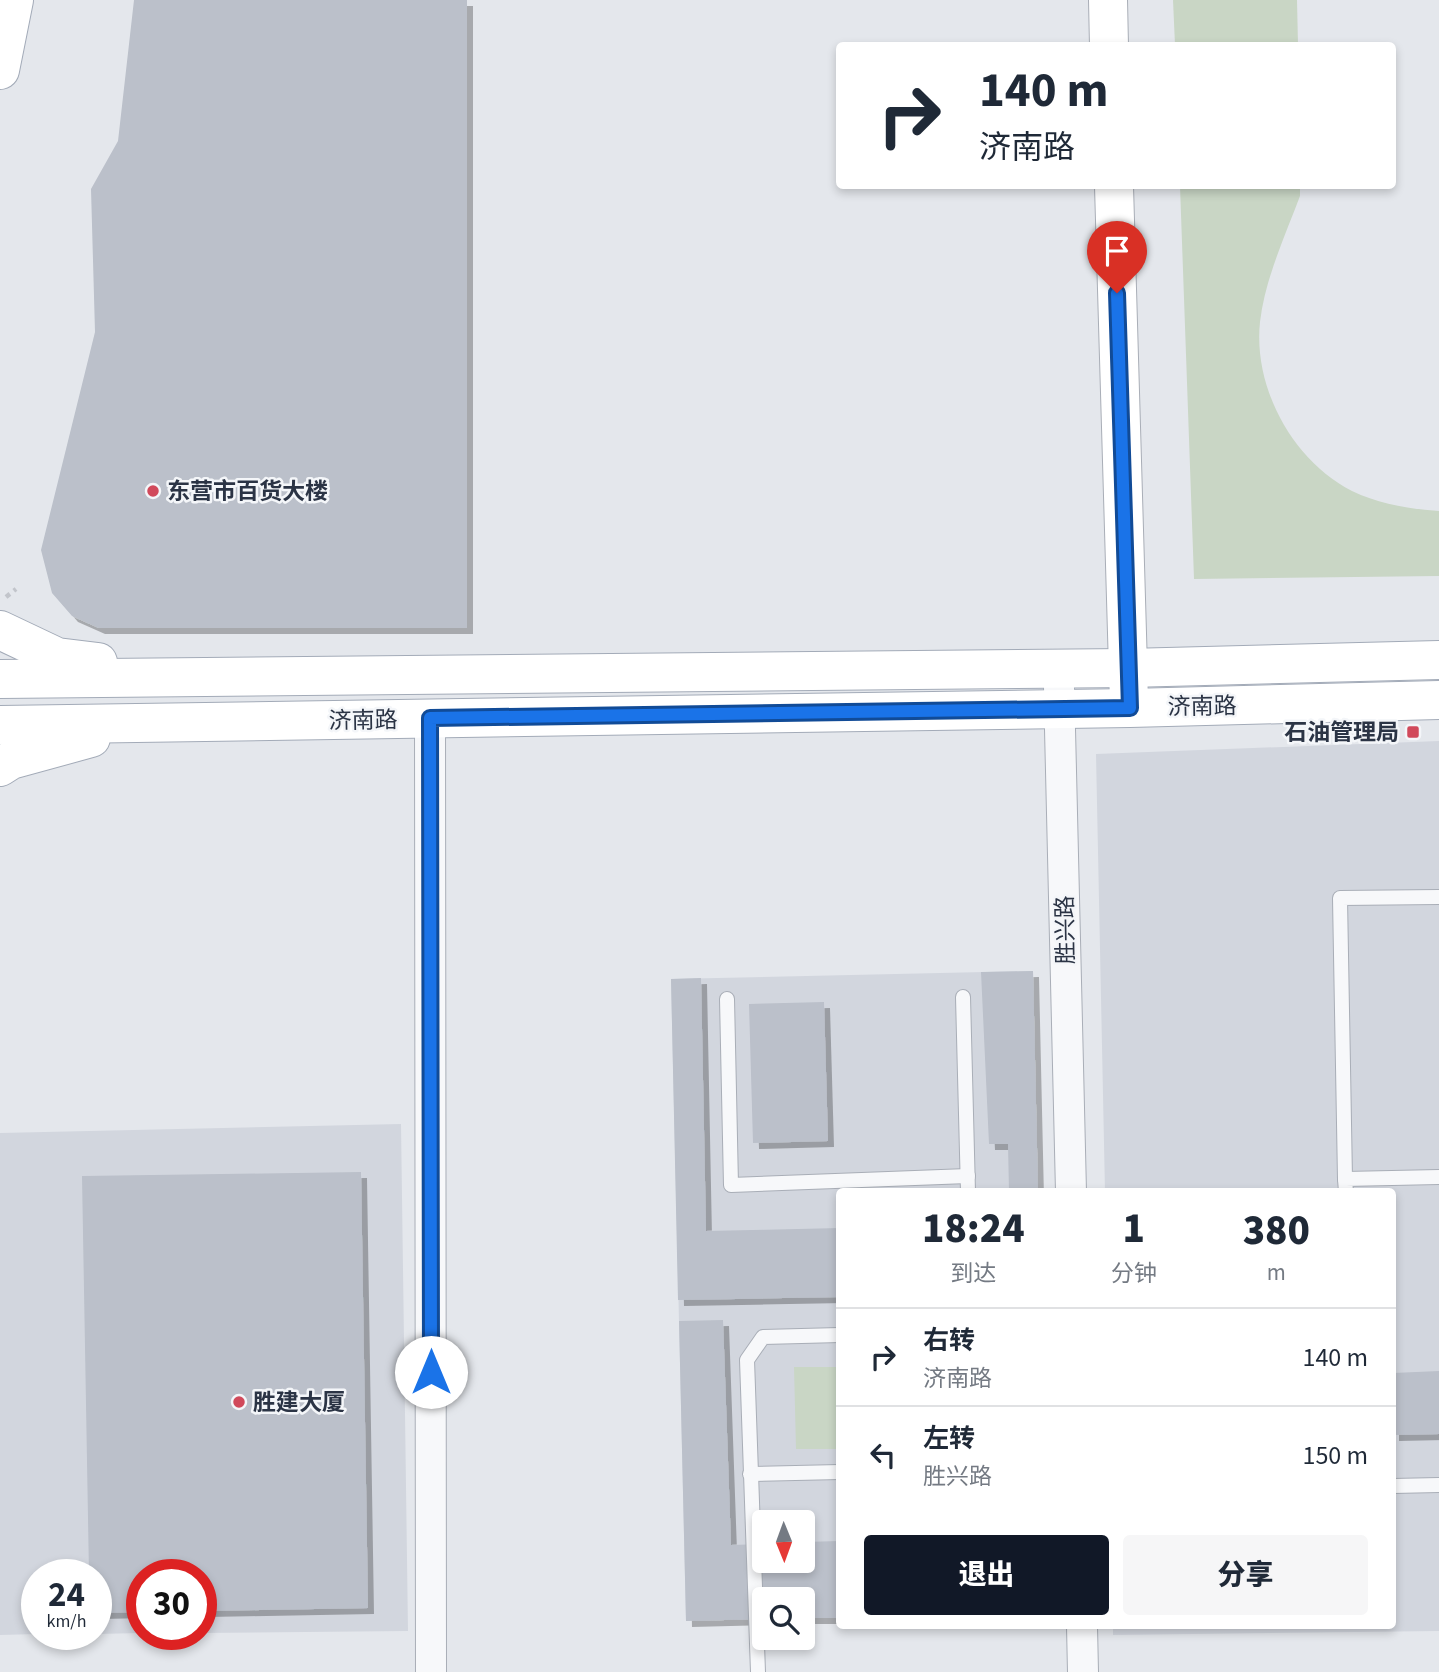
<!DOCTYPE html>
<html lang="zh">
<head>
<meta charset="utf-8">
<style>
  :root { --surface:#fff; --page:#f6f6f7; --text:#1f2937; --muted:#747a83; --line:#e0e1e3; --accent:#111827 }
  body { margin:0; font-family:"Source Sans 3","Noto Sans SC",sans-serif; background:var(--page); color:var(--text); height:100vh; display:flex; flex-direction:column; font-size:26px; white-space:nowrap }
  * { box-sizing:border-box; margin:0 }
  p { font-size:23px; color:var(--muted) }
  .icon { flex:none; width:38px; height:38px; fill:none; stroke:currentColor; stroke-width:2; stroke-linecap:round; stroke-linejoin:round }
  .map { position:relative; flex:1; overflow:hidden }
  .drawer { position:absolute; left:836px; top:1188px; width:560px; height:441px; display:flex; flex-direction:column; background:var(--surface); border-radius:7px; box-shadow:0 4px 10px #0003 }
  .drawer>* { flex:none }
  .hud { position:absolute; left:836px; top:42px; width:560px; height:147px; border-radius:7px; box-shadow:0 4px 10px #0003; background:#fff; color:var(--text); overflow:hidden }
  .needle { width:46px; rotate:179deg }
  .fabs { position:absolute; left:752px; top:1510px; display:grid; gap:14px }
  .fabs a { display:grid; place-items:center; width:63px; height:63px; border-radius:7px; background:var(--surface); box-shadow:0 4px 10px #0003; font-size:35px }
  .speed { position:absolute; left:21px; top:1559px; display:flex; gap:14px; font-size:35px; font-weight:700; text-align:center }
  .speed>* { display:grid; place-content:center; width:91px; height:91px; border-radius:50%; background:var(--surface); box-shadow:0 4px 10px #0003; line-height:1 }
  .speed small { font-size:18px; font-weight:400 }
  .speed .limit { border:10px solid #d22; background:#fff; color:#111 }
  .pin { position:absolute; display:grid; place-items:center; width:60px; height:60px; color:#fff; margin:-72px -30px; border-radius:50% 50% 50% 0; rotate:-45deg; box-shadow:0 0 7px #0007 }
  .pin .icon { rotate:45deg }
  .me { position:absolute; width:77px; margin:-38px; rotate:0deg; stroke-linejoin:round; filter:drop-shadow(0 0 5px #0008) }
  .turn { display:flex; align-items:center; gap:24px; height:147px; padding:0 28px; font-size:32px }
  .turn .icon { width:91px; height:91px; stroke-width:2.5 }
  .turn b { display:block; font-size:49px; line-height:60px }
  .eta { display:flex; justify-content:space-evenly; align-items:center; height:119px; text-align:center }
  .eta b { font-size:42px; font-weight:800; line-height:49px }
  .button { display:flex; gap:14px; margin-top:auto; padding:14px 28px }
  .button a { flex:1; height:80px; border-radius:7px; background:var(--accent); color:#fff; font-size:28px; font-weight:800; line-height:80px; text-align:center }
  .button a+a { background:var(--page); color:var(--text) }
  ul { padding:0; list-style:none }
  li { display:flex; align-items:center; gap:21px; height:98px; padding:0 28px; border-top:2px solid var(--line) }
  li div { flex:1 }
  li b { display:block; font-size:26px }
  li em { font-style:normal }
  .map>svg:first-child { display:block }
  .built { fill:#d2d6de; fill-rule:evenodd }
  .green { fill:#c9d6c5 }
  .building { fill:#bbc0ca; filter:url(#shadow) }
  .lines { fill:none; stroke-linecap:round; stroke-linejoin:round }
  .lane-casing { stroke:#a9aeb7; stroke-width:16 }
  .street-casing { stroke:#a9aeb7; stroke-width:32 }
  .secondary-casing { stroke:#a9aeb7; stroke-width:40 }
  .primary-casing { stroke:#a3abb8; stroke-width:40 }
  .path { stroke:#c2c5cb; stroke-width:4.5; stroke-dasharray:5 5; stroke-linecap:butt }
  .lane { stroke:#f7f8fa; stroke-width:14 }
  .street { stroke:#f7f8fa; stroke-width:30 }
  .secondary { stroke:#fff; stroke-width:38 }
  .primary { stroke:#fff; stroke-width:38 }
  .route-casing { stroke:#114b97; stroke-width:18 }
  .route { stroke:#1a73e8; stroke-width:12 }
  .poi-dot { fill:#d1495b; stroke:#f4f6f9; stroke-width:2.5 }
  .labels { text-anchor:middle; stroke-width:5; stroke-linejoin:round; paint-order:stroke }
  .poi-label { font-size:23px; font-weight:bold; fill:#2b3445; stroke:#f4f6f9; text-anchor:start }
  .street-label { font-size:23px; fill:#2b3445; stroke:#f4f6f9 }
</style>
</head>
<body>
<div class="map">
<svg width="1439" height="1672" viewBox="0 0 1439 1672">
  <defs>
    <filter id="shadow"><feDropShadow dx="6" dy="6" stdDeviation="0" flood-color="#0004"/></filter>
  </defs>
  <rect width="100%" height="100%" fill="#e4e7ec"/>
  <g class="built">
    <path d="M1439,741v890l-326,4v-9h280v-434h-288l-9,-438z"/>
    <path d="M1033,971l5,221h-198v426h-37v-18h-38v19l-79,2 -15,-642zM765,1522h38v39h-38z"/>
    <path d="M401,1124l7,507 -207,2v-58h-59v58l-46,1v-59h-59v59l-37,1v-502z"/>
  </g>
  <g class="green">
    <path d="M1173,0h124l1,45h-123z"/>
    <path d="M1180,186h120v10c-15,40 -35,83 -40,126 -7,66 33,139 92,169 27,13 57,18 87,20v65l-245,3z"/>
    <path d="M794,1367h46v82h-44z"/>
  </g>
  <g class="building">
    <path d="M134,0h333v628h-368l-27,-12 -20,-23 -11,-43 54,-218 -4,-143 27,-48z"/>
    <path d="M1033,971l5,221h-29l-1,-48h-19l-8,-172z"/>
    <path d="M701,978l5,253 134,-3v69l-162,3 -7,-321z"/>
    <path d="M824,1002l4,139 -75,2 -4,-139z"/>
    <path d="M361,1172l7,436 -167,3v-36h-59v37l-46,1v-38h-7l-7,-399z"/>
    <path d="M723,1320l8,225 34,-1v17h38v-19l37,-1v77h-37v-18h-38v19l-79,2 -7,-300z"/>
    <path d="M1439,1371v63l-46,1v-62z"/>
  </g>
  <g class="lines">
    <defs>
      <g id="lane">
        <path d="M963,997l5,195"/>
        <path d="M727,999l4,186 237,-9"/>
        <path d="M1345,1179l-5,-281 99,-1"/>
        <path d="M1346,1192l-1,-13 94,-2"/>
        <path d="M750,1474l90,-2"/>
        <path d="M1393,1486l46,-1"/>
        <path d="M758,1672l-11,-312 16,-23 77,-2"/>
      </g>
      <g id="street">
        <path d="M1059,687l12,505"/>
        <path d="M430,718l1,954"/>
        <path d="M1082,1626l1,46"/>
      </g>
      <g id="secondary">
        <path d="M1108,0l1,46"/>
        <path d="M1114,186l15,516"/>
      </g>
      <g id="primary">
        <path d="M0,70l14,-70"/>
        <path d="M0,630l57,27 41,5"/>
        <path d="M0,679l1128,-11 311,-8"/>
        <path d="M0,725l1130,-17 309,-8"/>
        <path d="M0,767l11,-7 80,-22"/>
      </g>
    </defs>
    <use href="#lane" class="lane-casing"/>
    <use href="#street" class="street-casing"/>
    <use href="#secondary" class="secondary-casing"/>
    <use href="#primary" class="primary-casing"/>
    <path class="path" d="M6,597l10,-8"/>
    <use href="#lane" class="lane"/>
    <use href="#street" class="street"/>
    <use href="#secondary" class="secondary"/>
    <use href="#primary" class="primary"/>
  </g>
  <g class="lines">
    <defs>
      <path id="route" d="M431,1372l-1,-654 700,-10 -13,-415"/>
    </defs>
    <use href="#route" class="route-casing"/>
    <use href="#route" class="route"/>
  </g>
  <g class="poi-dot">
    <circle cx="153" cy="491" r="7"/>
    <rect x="1406" y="725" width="14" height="14" rx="3.5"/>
    <circle cx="239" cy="1402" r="7"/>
  </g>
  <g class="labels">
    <g class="poi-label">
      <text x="167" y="499">东营市百货大楼</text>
      <text x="1399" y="740" text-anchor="end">石油管理局</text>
      <text x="253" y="1410">胜建大厦</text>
    </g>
    <g class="street-label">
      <text transform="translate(1202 706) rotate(-1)" y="8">济南路</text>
      <text transform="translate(363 720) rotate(-1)" y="8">济南路</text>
      <text transform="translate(1065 930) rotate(-91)" y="8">胜兴路</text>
    </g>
  </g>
</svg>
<div class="fabs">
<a><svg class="needle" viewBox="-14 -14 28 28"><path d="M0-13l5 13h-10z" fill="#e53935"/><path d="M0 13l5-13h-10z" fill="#747a83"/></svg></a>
<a><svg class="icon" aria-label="search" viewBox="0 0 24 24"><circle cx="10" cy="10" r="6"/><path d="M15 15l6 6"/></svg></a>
</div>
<div class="speed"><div>24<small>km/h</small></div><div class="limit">30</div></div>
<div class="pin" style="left:1117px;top:293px;background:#d93025"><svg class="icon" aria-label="arrive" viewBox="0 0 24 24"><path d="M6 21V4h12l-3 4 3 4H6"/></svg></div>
<svg class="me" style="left:431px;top:1372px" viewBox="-20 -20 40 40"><circle r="19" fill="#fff"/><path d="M0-13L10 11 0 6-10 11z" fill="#1a73e8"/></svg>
<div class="hud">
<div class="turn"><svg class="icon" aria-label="right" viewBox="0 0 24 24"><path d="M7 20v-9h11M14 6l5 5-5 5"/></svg><div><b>140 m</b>济南路</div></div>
</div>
<section class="drawer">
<div class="eta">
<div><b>18:24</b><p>到达</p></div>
<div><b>1</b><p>分钟</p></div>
<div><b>380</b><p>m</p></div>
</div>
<ul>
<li><svg class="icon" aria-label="right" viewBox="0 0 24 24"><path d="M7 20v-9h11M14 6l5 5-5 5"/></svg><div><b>右转</b><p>济南路</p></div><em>140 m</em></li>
<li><svg class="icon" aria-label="left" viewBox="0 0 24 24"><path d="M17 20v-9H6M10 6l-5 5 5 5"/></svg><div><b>左转</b><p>胜兴路</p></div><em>150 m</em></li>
</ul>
<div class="button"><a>退出</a><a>分享</a></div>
</section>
</div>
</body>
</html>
